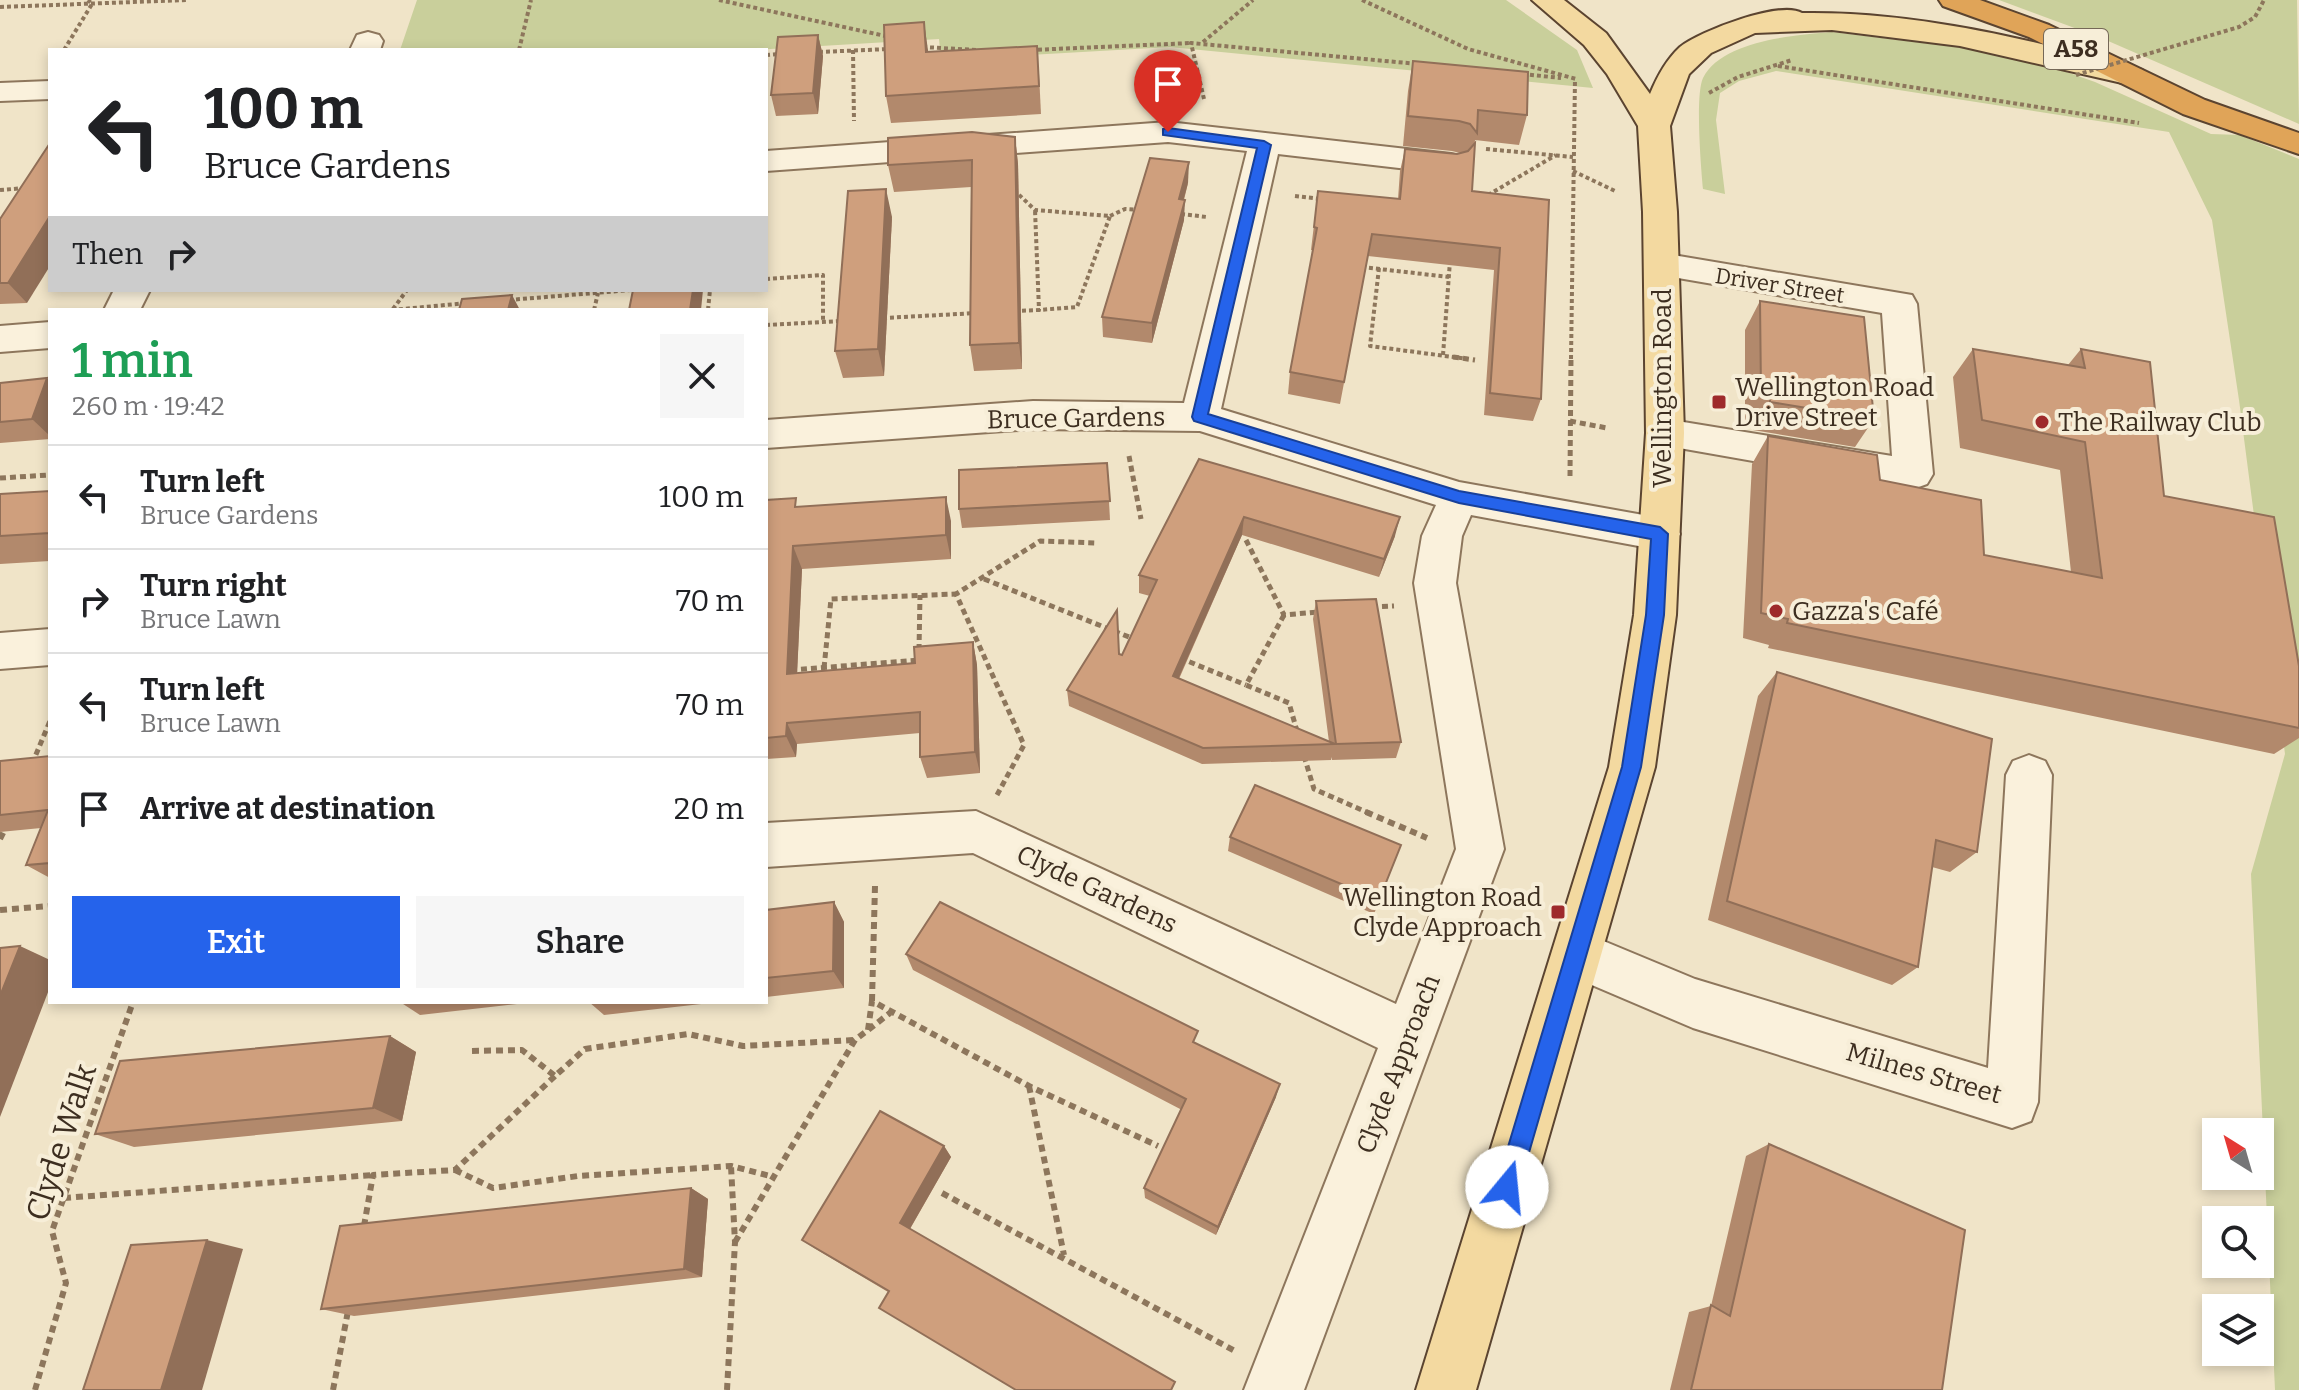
<!DOCTYPE html>
<html lang="en">
<head>
<meta charset="utf-8">
<style>
  :root { --surface:#fff; --page:#f6f6f6; --text:#202124; --muted:#757577; --line:#e0e0e0; --accent:#2563eb }
  body { margin:0; font-family:Bitter,serif; background:var(--page); color:var(--text); height:100vh; display:flex; flex-direction:column; font-size:30px; white-space:nowrap }
  * { box-sizing:border-box; margin:0 }
  p { font-size:26px; color:var(--muted) }
  .icon { flex:none; width:44px; height:44px; fill:none; stroke:currentColor; stroke-width:2; stroke-linecap:round; stroke-linejoin:round }
  .map { position:relative; flex:1; overflow:hidden }
  .side { position:absolute; left:48px; top:308px; width:720px; height:696px; display:flex; flex-direction:column; background:var(--surface); border-radius:0px; box-shadow:0 4px 12px #0003 }
  .side>* { flex:none }
  .banner { position:absolute; left:48px; top:48px; width:720px; height:244px; border-radius:0px; box-shadow:0 4px 12px #0003; background:#fff; color:var(--text); overflow:hidden }
  .needle { width:52px; rotate:323deg }
  .controls { position:absolute; left:2202px; top:1118px; display:grid; gap:16px }
  .controls a { display:grid; place-items:center; width:72px; height:72px; border-radius:0px; background:var(--surface); box-shadow:0 4px 12px #0003; font-size:40px }
  .pin { position:absolute; display:grid; place-items:center; width:68px; height:68px; color:#fff; margin:-82px -34px; border-radius:50% 50% 50% 0; rotate:-45deg; box-shadow:0 0 8px #0007 }
  .pin .icon { rotate:45deg }
  .me { position:absolute; width:88px; margin:-44px; rotate:17deg; stroke-linejoin:round; filter:drop-shadow(0 0 6px #0008) }
  .turn { display:flex; align-items:center; gap:28px; height:168px; padding:0 24px; font-size:36px }
  .turn .icon { width:104px; height:104px; stroke-width:2.5 }
  .turn b { display:block; font-size:56px; line-height:68px }
  .then { display:flex; align-items:center; height:76px; padding:0 24px; background:#0003; gap:16px; font-size:30px }
  .round { display:grid; place-items:center; flex:none; width:84px; height:84px; border-radius:0px; background:var(--page) }
  .headline { display:flex; align-items:center; justify-content:space-between; height:136px; padding:0 24px }
  h1 { font-size:48px; font-weight:600; line-height:60px; color:#1e9e55 }
  .button { display:flex; gap:16px; margin-top:auto; padding:16px 24px }
  .button a { flex:1; height:92px; border-radius:0px; background:var(--accent); color:#fff; font-size:32px; font-weight:600; line-height:92px; text-align:center }
  .button a+a { background:var(--page); color:var(--text) }
  ul { padding:0; list-style:none }
  li { display:flex; align-items:center; gap:24px; height:104px; padding:0 24px; border-top:2px solid var(--line) }
  li div { flex:1 }
  li b { display:block; font-size:30px }
  li em { font-style:normal }
  .map>svg:first-child { display:block }
  .green { fill:#c9cf9b }
  .lines { fill:none; stroke-linecap:round; stroke-linejoin:round }
  .minor-casing { stroke:#8d765c; stroke-width:4 }
  .major-casing { stroke:#5b4430; stroke-width:4 }
  .highway-casing { stroke:#5b4430; stroke-width:4 }
  .path-far2 { stroke:#8d765c; stroke-width:4; stroke-dasharray:4 3; stroke-linecap:butt }
  .path-far1 { stroke:#8d765c; stroke-width:5; stroke-dasharray:6 4; stroke-linecap:butt }
  .path { stroke:#8d765c; stroke-width:6; stroke-dasharray:7 5; stroke-linecap:butt }
  .minor { fill:#faf1dc; fill-rule:evenodd }
  .major { fill:#f3d9a0; fill-rule:evenodd }
  .highway { fill:#e0a458; fill-rule:evenodd }
  .path-bridge { stroke:#8d765c; stroke-width:4; stroke-dasharray:4 3; stroke-linecap:butt }
  .wall { fill:#b2896c }
  .shaded-wall { fill:#916f58 }
  .building { fill:#cf9f7d; stroke:#916f58; stroke-width:2 }
  .route { fill:#2563eb; stroke:#184099; stroke-width:2 }
  .poi-dot { fill:#9e2a2b; stroke:#f7eed8; stroke-width:3 }
  .labels { text-anchor:middle; stroke-width:8; stroke-linejoin:round; paint-order:stroke }
  .far-street-label { font-size:22px; fill:#3d2e20; stroke:#f7eed8 }
  .shield { fill:#f7eed8; stroke:#756857; stroke-width:2 }
  .shield-label { font-size:24px; font-weight:bold; fill:#3d2e20 }
  .poi-label { font-size:26px; fill:#3d2e20; stroke:#f7eed8; text-anchor:start }
  .street-label { font-size:26px; fill:#3d2e20; stroke:#f7eed8 }
  .near-street-label { font-size:32px; fill:#3d2e20; stroke:#f7eed8 }
</style>
</head>
<body>
<div class="map">
<svg width="2299" height="1390" viewBox="0 0 2299 1390">
  <rect width="100%" height="100%" fill="#f0e4c8"/>
  <g class="green">
    <path d="M417,0h1089l71,50 16,38 -423,-41 -229,13 -2,-21 -184,11h-355z"/>
    <path d="M1999,0h298l2,124 -200,-87z"/>
    <path d="M1832,32l134,16 95,22 34,12 116,52 29,1 59,24v1231h-24l-24,-516 34,-120 -46,-354 -27,-180 -43,-88 -393,-61 -37,10 -19,12 -4,27 9,74 -22,-5c-2,-21 -8,-94 0,-111 19,-38 93,-43 129,-46z"/>
  </g>
  <g class="lines">
    <defs>
      <g id="minor">
        <path d="M368,32l11,3 4,6 -3,9h-30l7,-15z"/>
        <path d="M50,81v18l-50,2v-18z"/>
        <path d="M1168,122l283,32 11,3 5,7 -5,7 -11,3 -173,-20 -57,255 238,73 201,36 14,5 6,11 -6,11 -14,5 -189,-35 -9,21 -6,47 48,266 -200,541h-60l134,-342 -405,-195 -207,14v-44l210,-12 420,193 60,-155 -42,-266 8,-47 14,-31 -236,-74 -167,-2 -267,19v-28l267,-19 151,2 63,-252 -79,-9 -402,29v-20z"/>
        <path d="M1661,253l251,42 5,9 16,170 -6,10 -14,5 -262,-46 -5,-10 5,-10 14,-4 227,37 -10,-143 -233,-40 -5,-8 5,-8z"/>
        <path d="M114,290h36l-10,20h-36z"/>
        <path d="M50,322v26l-50,4v-26z"/>
        <path d="M50,629v36l-50,4v-36z"/>
        <path d="M2029,755l16,6 7,14 -14,327 -7,19 -19,7 -319,-100 -134,-57 -7,-17 7,-17 18,-7 118,49 293,89 18,-293 7,-14z"/>
      </g>
      <path id="major" d="M1532,0h32l42,33 44,61c7,-17 16,-34 30,-47 20,-16 101,-47 122,-34 115,-2 230,27 340,57l4,6 -4,6 -11,3 -171,-39 -128,-16 -77,3 -44,20 -22,21 -19,52 7,86 7,221 -8,182 -21,152 -179,623h-60l193,-623 25,-152 12,-182 -3,-221 -5,-86 -31,-52 -23,-29z"/>
      <path id="highway" d="M1939,0h41l69,25 156,75 94,33v21l-116,-40 -154,-77 -86,-31z"/>
    </defs>
    <use href="#minor" class="minor-casing"/>
    <use href="#major" class="major-casing"/>
    <use href="#highway" class="highway-casing"/>
    <g class="path-far2">
      <path d="M719,0l171,37"/>
      <path d="M1362,0l106,49 108,30"/>
      <path d="M0,7l187,-7"/>
      <path d="M1203,42l50,-42"/>
      <path d="M923,47l54,3"/>
      <path d="M64,50l28,-46 -4,-4"/>
      <path d="M519,50l12,-50"/>
      <path d="M853,50l1,71"/>
      <path d="M1031,50l160,-7"/>
      <path d="M819,52l70,-3"/>
      <path d="M766,55l15,-1"/>
      <path d="M1778,66l361,57"/>
      <path d="M1523,74l38,4"/>
      <path d="M1709,93l29,-16 54,-17"/>
      <path d="M1204,99l-13,-56 227,21"/>
      <path d="M1486,149l87,8"/>
      <path d="M1573,171l42,20"/>
      <path d="M0,190l25,-2"/>
      <path d="M1014,190l21,20 75,6 -33,91 -38,3"/>
      <path d="M1488,195l68,-40"/>
      <path d="M1295,196l26,3"/>
      <path d="M1181,214l26,3"/>
      <path d="M1110,216l15,-7 14,1"/>
      <path d="M1362,267l87,10"/>
      <path d="M1379,268l-9,78 98,13"/>
      <path d="M766,279l57,-4v47"/>
      <path d="M509,300l122,-10"/>
      <path d="M393,309l14,-19"/>
      <path d="M392,310l75,-7"/>
      <path d="M594,310l4,-17"/>
      <path d="M708,310l2,-20"/>
      <path d="M1015,311l24,-1 -4,-100"/>
      <path d="M883,318l94,-5"/>
      <path d="M766,325l75,-4"/>
      <path d="M1443,355l7,-94"/>
      <path d="M1571,359l4,-280"/>
    </g>
    <g class="path-far1">
      <path d="M1453,357l22,3"/>
      <path d="M1570,421l37,7"/>
      <path d="M1129,456l12,63"/>
      <path d="M1570,476l1,-119"/>
      <path d="M0,478l50,-3"/>
      <path d="M1246,540l38,75 34,-3"/>
      <path d="M984,579l150,60"/>
      <path d="M1372,607l22,-1"/>
      <path d="M1284,615l-38,70 43,18 8,28"/>
      <path d="M919,650l1,-55"/>
      <path d="M1180,658l66,27"/>
      <path d="M824,668l7,-69 125,-5"/>
      <path d="M791,670l128,-10"/>
      <path d="M1304,756l10,33 57,25"/>
      <path d="M32,764l18,-43"/>
      <path d="M997,795l27,-50 -68,-151 84,-53 57,2"/>
    </g>
    <g class="path">
      <path d="M1366,812l61,26"/>
      <path d="M0,839l5,-10"/>
      <path d="M0,910l50,-4"/>
      <path d="M872,1001l3,-115"/>
      <path d="M868,1030l4,-29 157,85 129,60"/>
      <path d="M472,1051l50,-1 33,26 30,-27 103,-15 55,12 112,-6"/>
      <path d="M1029,1086l35,169"/>
      <path d="M455,1170l38,18 85,-12 153,-10 43,11"/>
      <path d="M942,1193l293,158"/>
      <path d="M64,1198l309,-23"/>
      <path d="M364,1226l9,-51 82,-5 100,-94"/>
      <path d="M735,1242l120,-202 35,-27"/>
      <path d="M35,1390l31,-107 -14,-52 81,-229"/>
      <path d="M333,1390l15,-79"/>
      <path d="M727,1390l8,-148 -4,-76"/>
    </g>
    <use href="#minor" class="minor"/>
    <use href="#major" class="major"/>
    <use href="#highway" class="highway"/>
    <path class="path-bridge" d="M2076,75l163,-48 16,-10 9,-17"/>
  </g>
  <g class="wall">
    <path d="M818,35l5,21 -5,58 -42,2 -5,-21z"/>
    <path d="M928,52l111,22 2,40 -150,9 -5,-27z"/>
    <path d="M1413,61l114,54 -8,30 -44,-5 -3,51 77,9 -8,199 -8,22 -49,-6 10,-145 -126,-14 -28,148 -52,-10 2,-22 23,-122h-2l7,-59 80,8 2,-28 5,-22 52,5 3,-1 -8,-2 -49,-5 5,-55z"/>
    <path d="M1015,137l3,27 4,205 -48,2 -4,-26 1,-158 -77,5 -6,-27z"/>
    <path d="M1188,183l-4,17v20l-32,123 -49,-6 -1,-20z"/>
    <path d="M892,217l-8,159 -41,2 -8,-27z"/>
    <path d="M0,219l27,84 -27,1z"/>
    <path d="M1760,301l114,118 -19,28 -102,-17 1,-6 -9,-2v-92z"/>
    <path d="M1973,349l95,16 13,-16 83,147 135,170v72l-25,16 -506,-106 1,-3 -26,-7 9,-174 16,-28 112,44 104,75 87,17 -11,-102 -100,-22 -7,-71z"/>
    <path d="M50,381v58l-50,4v-60z"/>
    <path d="M1199,459l196,77 -16,41 -137,-42 -63,144 150,63 -16,-123 3,-18 85,141 -5,16 -64,2 -1,-3v3l-129,4 -133,-58 -2,-16 52,-36 3,1 28,-59 -11,-3v-18z"/>
    <path d="M1107,463l3,57 -148,8 -3,-19z"/>
    <path d="M50,491v70l-50,3v-70z"/>
    <path d="M766,500l33,7 152,14v38l-149,10 -5,104 118,-10 58,-21 4,23 3,108 -53,5 -7,-21v-24l-123,11 -1,13 -30,2z"/>
    <path d="M1777,672l200,180 -27,20 -18,-5 -14,100 -26,18 -184,-65 50,-224z"/>
    <path d="M50,756v122l-24,-13 15,-37 -41,4v-71z"/>
    <path d="M1230,837l171,8 -27,69 -146,-63z"/>
    <path d="M834,902l10,20v66l-78,9v-87z"/>
    <path d="M906,954l291,90 79,53 -60,138 -71,-37 -1,-10 38,-78 -269,-140z"/>
    <path d="M400,1002h135l-115,13z"/>
    <path d="M589,1002h130l-115,13z"/>
    <path d="M390,1036l26,16 -14,69 -268,26 -39,-13z"/>
    <path d="M1769,1144l173,246h-272l19,-78 22,-6 35,-150z"/>
    <path d="M944,1146l7,11 -41,72 265,153 -3,8h-157l-127,-98 -74,-44 -12,-8z"/>
    <path d="M691,1188l17,11 -6,78 -348,39 -33,-7z"/>
  </g>
  <g class="shaded-wall">
    <path d="M924,22l4,28 2,30 -4,-28z"/>
    <path d="M818,35l5,21 -5,58 -5,-21z"/>
    <path d="M1015,137l3,27 4,205 -3,-26z"/>
    <path d="M1189,162l-1,21 -10,37 1,-21z"/>
    <path d="M886,189l6,28 -8,159 -6,-27z"/>
    <path d="M1185,200l-1,20 -32,123v-20z"/>
    <path d="M50,216v50l-23,37 -19,-20z"/>
    <path d="M693,290h10l-2,20h-11z"/>
    <path d="M512,295l8,15h-12z"/>
    <path d="M47,378l3,3v55l-18,-17z"/>
    <path d="M946,497l5,24v38l-5,-24z"/>
    <path d="M1244,517l-2,18 -70,158 1,-17z"/>
    <path d="M1400,517l-5,19 -16,41 5,-18z"/>
    <path d="M793,546l9,23 -6,127 -9,-22z"/>
    <path d="M973,642l4,23 3,108 -5,-21z"/>
    <path d="M787,723l10,21 -1,13 -10,-21z"/>
    <path d="M834,902l10,20v66l-11,-17z"/>
    <path d="M20,946l30,14v27l-50,130v-121z"/>
    <path d="M390,1036l26,16 -14,69 -29,-13z"/>
    <path d="M1280,1084l-4,13 -60,138 2,-8z"/>
    <path d="M944,1146l7,11 -43,75 -8,-9z"/>
    <path d="M691,1188l17,11 -6,78 -18,-8z"/>
    <path d="M207,1240l36,9 -41,141h-41z"/>
  </g>
  <g class="building">
    <path d="M924,22l2,30 111,-6 2,40 -153,10 -2,-71z"/>
    <path d="M818,35l-5,58 -42,2 7,-58z"/>
    <path d="M1413,61l115,11 -1,43 -49,-5 -1,23 -7,-9 -11,-3 -51,-5z"/>
    <path d="M972,132l43,5 4,206 -49,2 2,-185 -84,5v-27z"/>
    <path d="M50,143v73l-42,67h-8v-64z"/>
    <path d="M1475,143l-3,48 77,9 -8,199 -51,-6 10,-145 -128,-14 -28,148 -54,-10 27,-144 -3,-1 4,-36 82,8 5,-50 52,5 11,-3z"/>
    <path d="M1150,158l39,4 -10,37 6,1 -33,123 -50,-6z"/>
    <path d="M886,189l-8,160 -43,2 13,-160z"/>
    <path d="M633,290h60l-3,20h-61z"/>
    <path d="M512,295l-4,15h-49l3,-11z"/>
    <path d="M1760,301l104,16 10,102 -104,-17v-6l-9,-2z"/>
    <path d="M1973,349l112,19 -4,-19 69,13 14,134 110,21 25,149v62l-512,-105 1,-4 -27,-6 7,-177 109,19 3,25 101,20 3,55 118,23 -17,-136 -103,-22z"/>
    <path d="M47,378l-15,41 -32,3v-39z"/>
    <path d="M1199,459l201,58 -16,42 -140,-42 -71,159 162,68 -132,4 -136,-58 50,-80 2,44 3,1 35,-75 -18,-5z"/>
    <path d="M1107,463l3,38 -151,8v-39z"/>
    <path d="M50,491v42l-50,3v-42z"/>
    <path d="M946,497v38l-153,11 -6,128 128,-11 -1,-16 59,-5 2,110 -55,5v-45l-133,11 -1,13 -20,2v-238l30,-2 -1,9z"/>
    <path d="M1376,599l25,143 -65,2 -20,-143z"/>
    <path d="M1777,672l215,67 -15,113 -41,-12 -18,127 -191,-66z"/>
    <path d="M50,756v107l-24,2 22,-55 -48,5v-54z"/>
    <path d="M1255,785l146,60 -22,55 -149,-63z"/>
    <path d="M834,902l-1,69 -67,7v-68z"/>
    <path d="M940,902l258,129 -5,11 87,42 -62,143 -74,-39 42,-89 -280,-145z"/>
    <path d="M20,946l-20,50v-48z"/>
    <path d="M390,1036l-17,72 -278,26 25,-73z"/>
    <path d="M880,1111l64,35 -44,77 275,159 -4,8h-155l-137,-82 10,-17 -87,-51z"/>
    <path d="M1769,1144l196,86 -23,160h-251l20,-85 19,11z"/>
    <path d="M691,1188l-7,81 -363,40 19,-83z"/>
    <path d="M207,1240l-46,150h-78l48,-145z"/>
  </g>
  <path class="route" d="M1168,128l96,13 7,4 -63,269 251,77 201,36 8,7 -4,81 -23,152 -122,420 -4,8 -8,3 -8,-3 -3,-8 126,-420 24,-152 5,-76 -192,-36 -265,-82 -2,-4 65,-269 -94,-13v-6z"/>
  <g class="poi-dot">
    <rect x="1711" y="394" width="16" height="16" rx="4"/>
    <circle cx="2042" cy="422" r="8"/>
    <circle cx="1776" cy="611" r="8"/>
    <rect x="1550" y="904" width="16" height="16" rx="4"/>
  </g>
  <g class="labels">
    <g class="far-street-label">
      <text transform="translate(1780 285) rotate(9)" y="8">Driver Street</text>
    </g>
    <rect class="shield" x="2044" y="29" width="64" height="40" rx="6"/>
    <g class="shield-label">
      <text x="2076" y="57">A58</text>
    </g>
    <g class="poi-label">
      <text x="1735" y="396">Wellington Road<tspan x="1735" dy="30">Drive Street</tspan></text>
      <text x="2058" y="431">The Railway Club</text>
      <text x="1792" y="620">Gazza's Café</text>
      <text x="1542" y="906" text-anchor="end">Wellington Road<tspan x="1542" dy="30">Clyde Approach</tspan></text>
    </g>
    <g class="street-label">
      <text transform="translate(1662 388) rotate(-90)" y="9">Wellington Road</text>
      <text transform="translate(1076 418) rotate(-1)" y="9">Bruce Gardens</text>
      <text transform="translate(1097 889) rotate(25)" y="9">Clyde Gardens</text>
      <text transform="translate(1398 1064) rotate(-69)" y="9">Clyde Approach</text>
      <text transform="translate(1924 1073) rotate(16)" y="9">Milnes Street</text>
    </g>
    <g class="near-street-label">
      <text transform="translate(61 1142) rotate(-72)" y="11">Clyde Walk</text>
    </g>
  </g>
</svg>
<div class="controls">
<a><svg class="needle" viewBox="-14 -14 28 28"><path d="M0-13l5 13h-10z" fill="#e53935"/><path d="M0 13l5-13h-10z" fill="#757577"/></svg></a>
<a><svg class="icon" aria-label="search" viewBox="0 0 24 24"><circle cx="10" cy="10" r="6"/><path d="M15 15l6 6"/></svg></a>
<a><svg class="icon" aria-label="layers" viewBox="0 0 24 24"><path d="M12 4l9 5-9 5-9-5zM3 14l9 5 9-5"/></svg></a>
</div>
<div class="pin" style="left:1168px;top:132px;background:#d93025"><svg class="icon" aria-label="arrive" viewBox="0 0 24 24"><path d="M6 21V4h12l-3 4 3 4H6"/></svg></div>
<svg class="me" style="left:1507px;top:1187px" viewBox="-20 -20 40 40"><circle r="19" fill="#fff"/><path d="M0-13L10 11 0 6-10 11z" fill="#2563eb"/></svg>
<div class="banner">
<div class="turn"><svg class="icon" aria-label="left" viewBox="0 0 24 24"><path d="M17 20v-9H6M10 6l-5 5 5 5"/></svg><div><b>100 m</b>Bruce Gardens</div></div>
<div class="then">Then<svg class="icon" aria-label="right" viewBox="0 0 24 24"><path d="M7 20v-9h11M14 6l5 5-5 5"/></svg></div>
</div>
<section class="side">
<div class="headline"><div><h1>1 min</h1><p>260 m · 19:42</p></div><a class="round"><svg class="icon" aria-label="close" viewBox="0 0 24 24"><path d="M6 6l12 12M18 6L6 18"/></svg></a></div>
<ul>
<li><svg class="icon" aria-label="left" viewBox="0 0 24 24"><path d="M17 20v-9H6M10 6l-5 5 5 5"/></svg><div><b>Turn left</b><p>Bruce Gardens</p></div><em>100 m</em></li>
<li><svg class="icon" aria-label="right" viewBox="0 0 24 24"><path d="M7 20v-9h11M14 6l5 5-5 5"/></svg><div><b>Turn right</b><p>Bruce Lawn</p></div><em>70 m</em></li>
<li><svg class="icon" aria-label="left" viewBox="0 0 24 24"><path d="M17 20v-9H6M10 6l-5 5 5 5"/></svg><div><b>Turn left</b><p>Bruce Lawn</p></div><em>70 m</em></li>
<li><svg class="icon" aria-label="arrive" viewBox="0 0 24 24"><path d="M6 21V4h12l-3 4 3 4H6"/></svg><div><b>Arrive at destination</b></div><em>20 m</em></li>
</ul>
<div class="button"><a>Exit</a><a>Share</a></div>
</section>
</div>
</body>
</html>
